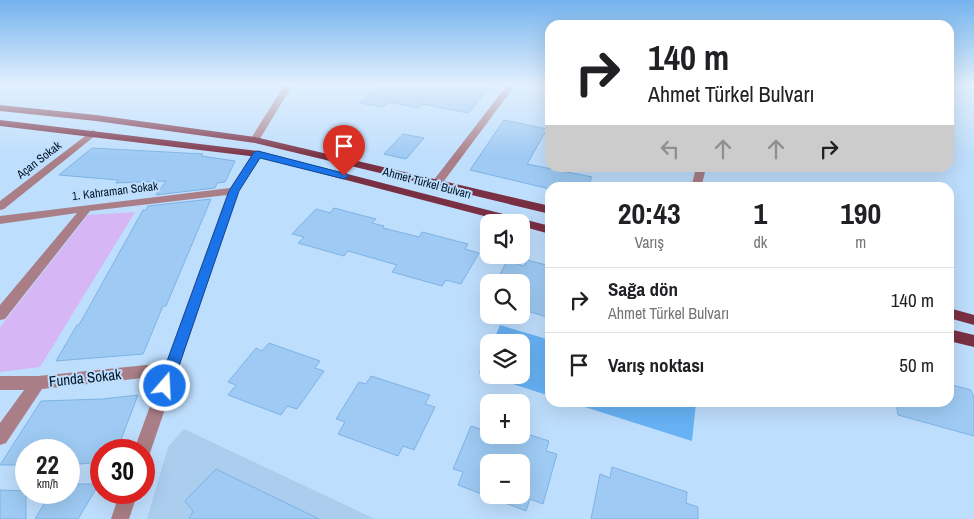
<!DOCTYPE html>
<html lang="tr">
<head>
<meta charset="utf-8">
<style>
  :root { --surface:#fff; --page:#f2f2f2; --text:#202124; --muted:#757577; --line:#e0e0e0 }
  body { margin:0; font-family:"Archivo Narrow",sans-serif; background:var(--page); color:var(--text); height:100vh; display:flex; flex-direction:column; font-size:19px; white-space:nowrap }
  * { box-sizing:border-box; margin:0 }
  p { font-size:16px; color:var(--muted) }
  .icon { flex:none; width:28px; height:28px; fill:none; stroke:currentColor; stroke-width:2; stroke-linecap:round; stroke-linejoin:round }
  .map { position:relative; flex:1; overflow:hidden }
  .panel { position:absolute; left:545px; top:182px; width:409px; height:225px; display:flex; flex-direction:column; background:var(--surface); border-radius:15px; box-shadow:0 5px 20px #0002 }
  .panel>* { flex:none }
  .guide { position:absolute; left:545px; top:20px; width:409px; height:152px; border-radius:15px; box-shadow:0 5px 20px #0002; background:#fff; color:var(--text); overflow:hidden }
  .controls { position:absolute; left:480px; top:214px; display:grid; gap:10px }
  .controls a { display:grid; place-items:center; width:50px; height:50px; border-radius:10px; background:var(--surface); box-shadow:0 5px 20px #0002; font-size:25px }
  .speed { position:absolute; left:15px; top:439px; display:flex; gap:10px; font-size:25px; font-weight:700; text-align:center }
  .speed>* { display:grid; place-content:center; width:65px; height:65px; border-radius:50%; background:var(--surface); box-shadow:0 5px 20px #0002; line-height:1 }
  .speed small { font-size:12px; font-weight:400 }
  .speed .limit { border:8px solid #d22; background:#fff; color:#111 }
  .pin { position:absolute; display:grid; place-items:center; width:42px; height:42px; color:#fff; margin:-51px -21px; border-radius:50% 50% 50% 0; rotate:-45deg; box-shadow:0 0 5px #0007 }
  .pin .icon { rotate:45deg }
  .me { position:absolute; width:55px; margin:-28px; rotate:19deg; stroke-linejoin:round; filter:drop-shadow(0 0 4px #0008) }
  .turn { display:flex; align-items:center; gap:18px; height:105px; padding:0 20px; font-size:22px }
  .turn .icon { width:65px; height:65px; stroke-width:2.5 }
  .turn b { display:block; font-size:35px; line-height:42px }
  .lanes { display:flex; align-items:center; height:48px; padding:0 20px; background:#0003; justify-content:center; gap:25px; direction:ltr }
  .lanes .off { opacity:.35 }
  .eta { display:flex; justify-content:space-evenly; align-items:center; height:85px; text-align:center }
  .eta b { font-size:30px; font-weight:800; line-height:35px }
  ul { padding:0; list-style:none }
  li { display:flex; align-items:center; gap:15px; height:65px; padding:0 20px; border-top:1px solid var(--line) }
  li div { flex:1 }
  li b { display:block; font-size:19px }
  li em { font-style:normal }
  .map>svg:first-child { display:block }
  .built { fill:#abcdee }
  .green { fill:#d6b6f5 }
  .water { fill:#67b2f5 }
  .building { fill:#9ecaf3; stroke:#7eb3e4; fill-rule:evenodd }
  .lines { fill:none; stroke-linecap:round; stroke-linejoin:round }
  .minor { fill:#aa7e86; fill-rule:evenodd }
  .major { fill:#7a3043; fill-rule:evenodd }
  .route { fill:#1a73e8; stroke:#114b97 }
  .labels { text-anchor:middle; stroke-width:4; stroke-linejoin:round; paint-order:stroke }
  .street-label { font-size:12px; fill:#021527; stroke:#bedefd }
  .near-street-label { font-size:15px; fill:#021527; stroke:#bedefd }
</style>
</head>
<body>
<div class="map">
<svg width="974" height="519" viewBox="0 0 974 519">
  <rect width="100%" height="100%" fill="#bedefd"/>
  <path class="built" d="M184,429l191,90h-228l21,-72z"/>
  <path class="green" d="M135,212l-95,155 -40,5v-45l88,-112z"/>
  <g class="water">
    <path d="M500,325l50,15v56l-71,-23 10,-22v24h32v-33h-28z"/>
    <path d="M572,403h124l-4,38z"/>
  </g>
  <g class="building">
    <path d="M381,84l37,2 2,-2h73l-25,29 -46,-9 -4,4 -29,-6 -6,5 -24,-4z"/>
    <path d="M504,120l43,9 -20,35 65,13 -5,11h-37v1l-80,-19z"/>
    <path d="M403,134l21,4 -18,21 -22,-5z"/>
    <path d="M92,148l111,6 -2,2 34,5 -10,21 -8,1 -2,5 -59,7 10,-14 -50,2 2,-3 -59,-5z"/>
    <path d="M211,199l-45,107h-3l-20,48 -87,7 21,-36h2l64,-115h3l2,-4z"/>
    <path d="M334,208l42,11 -4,4 12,3 -1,2 36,9 3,-5 46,12 -3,5 14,4 -18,31 -15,-4 -4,6 -50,-14 5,-7 -49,-14 -4,5 -46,-13 6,-6 -12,-3 24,-25 14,4z"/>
    <path d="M527,260l23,6v52l-29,-9v-27h-25l11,-21 17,5z"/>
    <path d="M269,343l51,18 -5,7 9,3 -27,38 -10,-3 -6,9 -53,-20 8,-10 -8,-3 28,-34 6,3z"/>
    <path d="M371,376l59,19 -5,9 10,3 -21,43 -11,-4 -5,10 -60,-22 7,-12 -9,-3 23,-37 7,2z"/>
    <path d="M949,384l22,6 3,8v38l-76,-21 -2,-13h53z"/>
    <path d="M138,395l-21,55h-16v12l-32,3v-15h-43v15h-26l41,-64 61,-2z"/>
    <path d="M471,426l18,6v3h32v-3l28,9 -3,10 11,3 -14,50 -13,-5 -4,12 -68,-26 5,-13 -10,-3zM489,462h32v33h-32z"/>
    <path d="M612,467l75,25 -1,11 12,4v12h-107l9,-45 10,4z"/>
    <path d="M216,469l103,50h-130l4,-8 -8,-10z"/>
    <path d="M69,484h30l-21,35h-43l16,-27h18z"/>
    <path d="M0,490l26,1v28h-26z"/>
  </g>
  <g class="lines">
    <g class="minor">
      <path d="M285,84h8l-35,58h-6l-2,-2z"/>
      <path d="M508,84h8l-75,101h-8l-1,-2 1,-2z"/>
      <path d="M93,130l5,3 -2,2 -92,74 -4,1v-9z"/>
      <path d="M258,151l5,3 -24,37 -90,265 -5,2v-8h-10l27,-74 -119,13 -36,54 -6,2v-22l24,-33h-24v-14h38l128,-13 61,-168 -137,16 -85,108 -5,1v-15l77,-92 -77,11v-8l230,-28 24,-36z"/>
      <path d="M696,168h10l-5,20h-10z"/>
      <path d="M120,492h18l-9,27h-18z"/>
    </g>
    <g class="major">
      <path d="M0,105l96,10 159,22 295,69v8l-295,-71 -159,-22 -96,-10z"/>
      <path d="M0,120l258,31 292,75v8l-29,-8v-4h-14l-249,-65 -258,-31z"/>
      <path d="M949,308l25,7v10l-25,-7z"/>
      <path d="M949,329l25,6v12l-25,-6z"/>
    </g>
  </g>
  <linearGradient id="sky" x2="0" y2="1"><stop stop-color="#74b3ed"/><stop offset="0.54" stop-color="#e2f0fe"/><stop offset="1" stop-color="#e2f0fe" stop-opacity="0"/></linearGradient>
  <rect width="974" height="157" fill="url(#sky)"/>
  <path class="route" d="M258,151l89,23 2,2 -5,3 -84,-21 -21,33 -67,195 -2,4 -5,2 -5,-2 -2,-4 71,-195 25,-39z"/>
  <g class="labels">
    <g class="street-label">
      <text transform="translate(39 160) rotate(-38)" y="4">Açan Sokak</text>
      <text transform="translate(427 183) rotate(15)" y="4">Ahmet Türkel Bulvarı</text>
      <text transform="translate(115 191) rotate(-7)" y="4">1. Kahraman Sokak</text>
    </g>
    <g class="near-street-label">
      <text transform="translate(85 378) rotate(-6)" y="5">Funda Sokak</text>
    </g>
  </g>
</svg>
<div class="controls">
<a><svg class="icon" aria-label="sound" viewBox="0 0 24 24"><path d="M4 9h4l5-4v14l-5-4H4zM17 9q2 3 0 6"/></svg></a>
<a><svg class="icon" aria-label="search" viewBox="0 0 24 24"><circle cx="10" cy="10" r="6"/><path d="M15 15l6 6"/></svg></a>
<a><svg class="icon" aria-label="layers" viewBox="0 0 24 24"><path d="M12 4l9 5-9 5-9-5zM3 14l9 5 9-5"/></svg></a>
<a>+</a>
<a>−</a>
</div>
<div class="speed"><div>22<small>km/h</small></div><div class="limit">30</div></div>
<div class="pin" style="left:344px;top:176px;background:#d93025"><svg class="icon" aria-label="arrive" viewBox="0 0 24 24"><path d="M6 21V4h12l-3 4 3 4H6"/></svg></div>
<svg class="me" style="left:165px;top:386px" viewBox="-20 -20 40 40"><circle r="17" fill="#1a73e8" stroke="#fff" stroke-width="3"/><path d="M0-11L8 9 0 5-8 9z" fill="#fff"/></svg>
<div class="guide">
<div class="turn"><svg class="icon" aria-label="right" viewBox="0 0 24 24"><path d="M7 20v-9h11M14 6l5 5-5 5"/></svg><div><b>140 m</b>Ahmet Türkel Bulvarı</div></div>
<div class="lanes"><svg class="icon off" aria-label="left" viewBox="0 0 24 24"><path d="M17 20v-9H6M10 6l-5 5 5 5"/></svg><svg class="icon off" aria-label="ahead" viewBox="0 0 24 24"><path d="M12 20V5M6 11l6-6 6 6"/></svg><svg class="icon off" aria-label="ahead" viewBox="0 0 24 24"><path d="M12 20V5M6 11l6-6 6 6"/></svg><svg class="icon" aria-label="right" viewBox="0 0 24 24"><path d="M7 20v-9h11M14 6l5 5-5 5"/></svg></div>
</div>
<section class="panel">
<div class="eta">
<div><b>20:43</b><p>Varış</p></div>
<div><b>1</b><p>dk</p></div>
<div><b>190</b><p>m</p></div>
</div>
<ul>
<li><svg class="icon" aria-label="right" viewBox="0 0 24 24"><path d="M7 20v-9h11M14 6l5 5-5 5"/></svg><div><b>Sağa dön</b><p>Ahmet Türkel Bulvarı</p></div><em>140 m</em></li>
<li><svg class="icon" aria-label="arrive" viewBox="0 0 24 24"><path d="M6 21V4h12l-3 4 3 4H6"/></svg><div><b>Varış noktası</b></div><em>50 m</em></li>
</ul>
</section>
</div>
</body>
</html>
